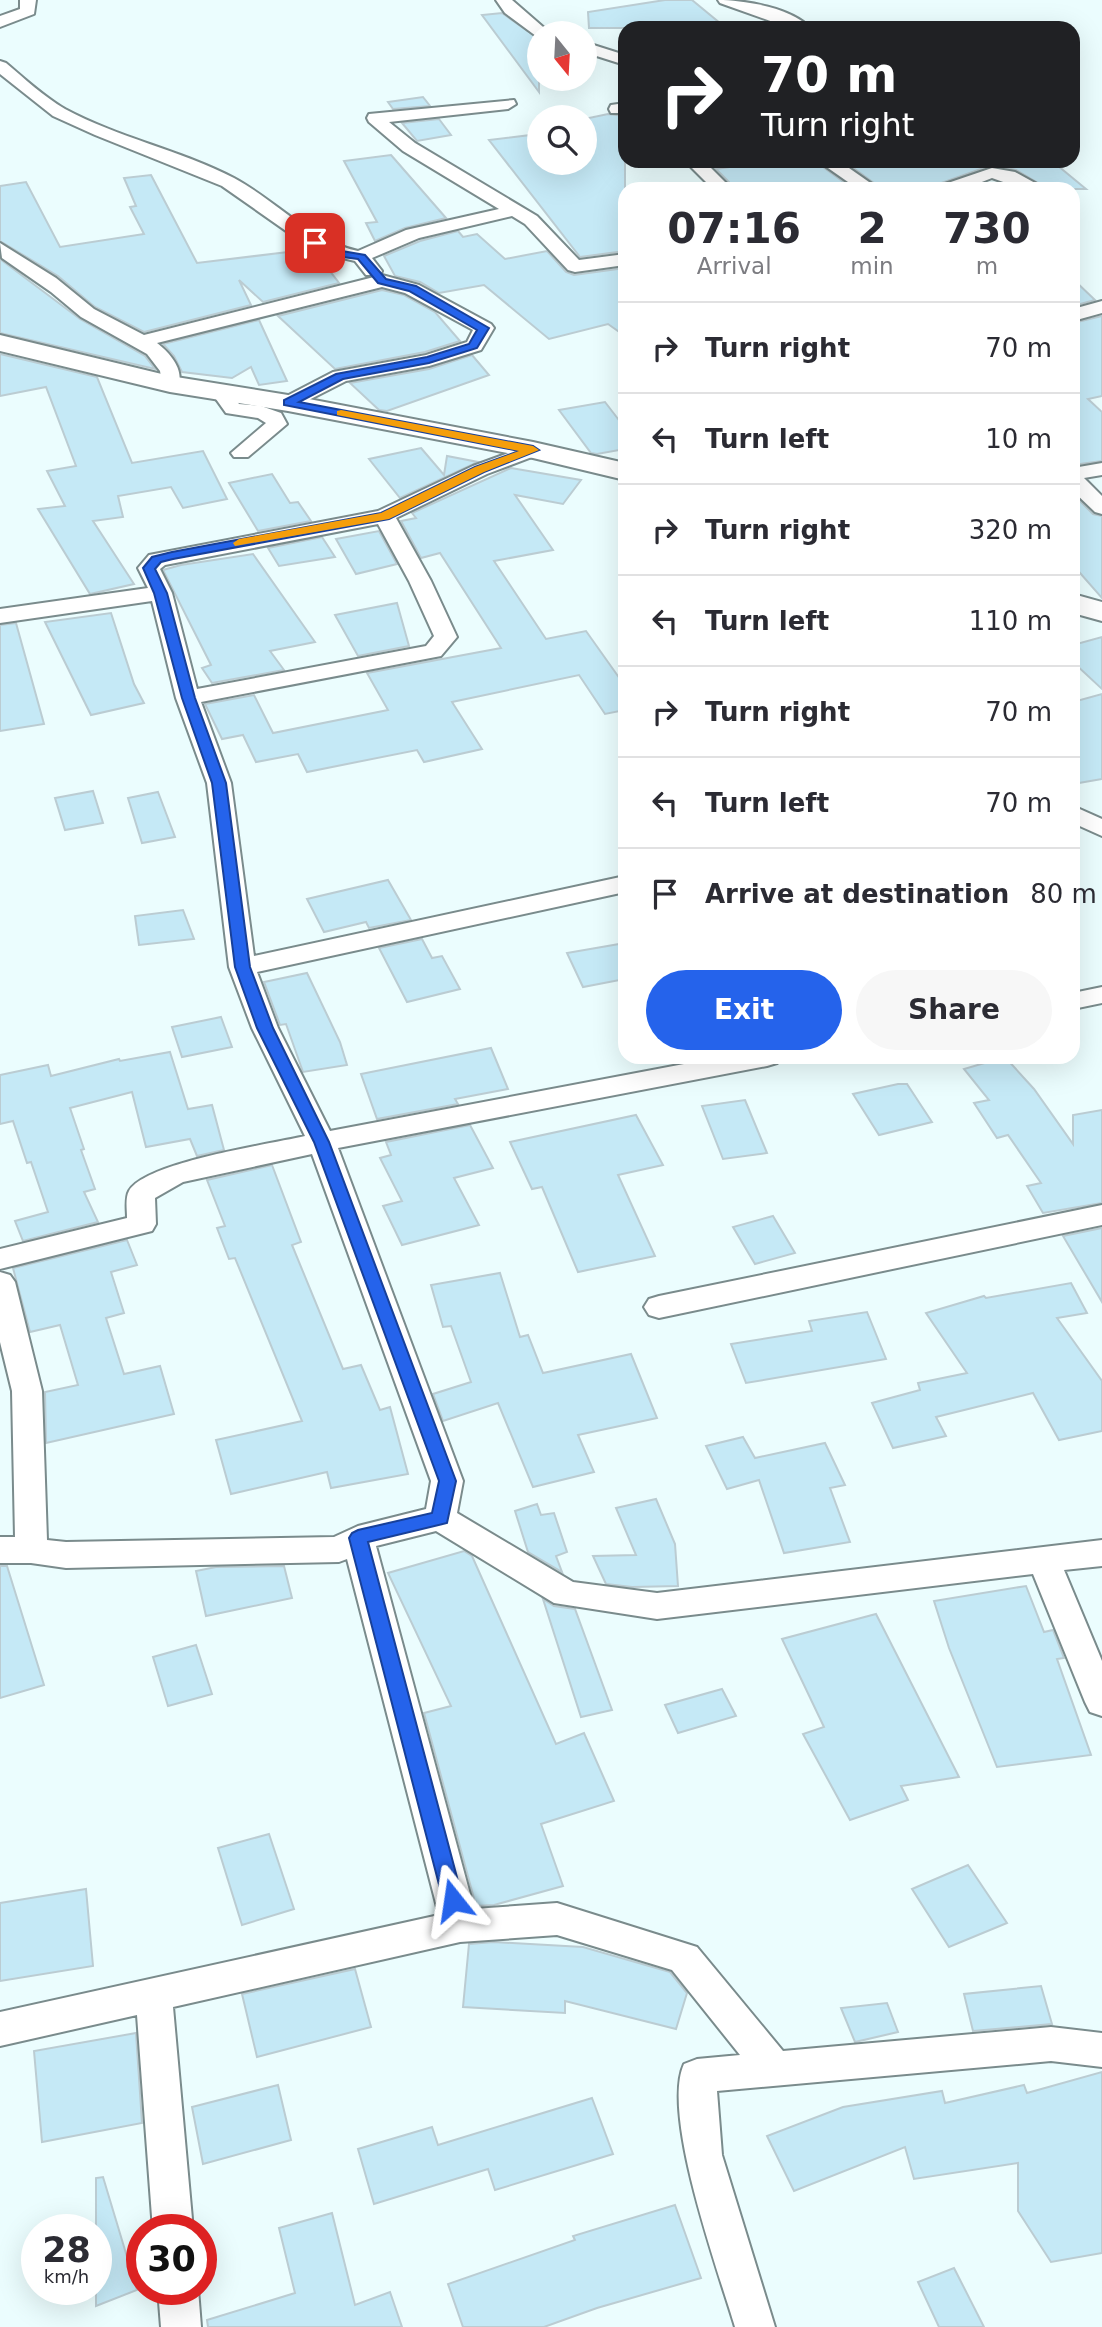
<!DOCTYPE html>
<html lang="en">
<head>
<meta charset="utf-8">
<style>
  :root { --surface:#fff; --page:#f7f7f7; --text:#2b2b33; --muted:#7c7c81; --line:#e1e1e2; --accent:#2563eb }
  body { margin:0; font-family:"DejaVu Sans",sans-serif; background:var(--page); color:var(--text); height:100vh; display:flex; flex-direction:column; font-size:26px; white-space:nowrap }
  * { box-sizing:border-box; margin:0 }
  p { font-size:23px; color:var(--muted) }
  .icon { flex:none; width:38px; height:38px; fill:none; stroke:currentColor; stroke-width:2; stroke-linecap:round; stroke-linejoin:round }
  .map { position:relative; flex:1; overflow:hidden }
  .drawer { position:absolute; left:618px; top:182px; width:462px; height:882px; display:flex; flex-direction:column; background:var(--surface); border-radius:21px; box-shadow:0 7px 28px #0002 }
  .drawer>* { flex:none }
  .hud { position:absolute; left:618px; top:21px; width:462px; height:147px; border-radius:21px; box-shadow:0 7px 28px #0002; background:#202124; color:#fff; overflow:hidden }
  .needle { width:46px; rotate:162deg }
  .buttons { position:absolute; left:527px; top:21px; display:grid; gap:14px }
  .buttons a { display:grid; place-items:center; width:70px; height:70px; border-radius:50%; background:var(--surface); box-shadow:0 7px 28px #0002; font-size:35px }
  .speed { position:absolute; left:21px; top:2214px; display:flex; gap:14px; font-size:35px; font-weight:700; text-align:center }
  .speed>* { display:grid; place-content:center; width:91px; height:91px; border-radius:50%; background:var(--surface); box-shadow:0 7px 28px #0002; line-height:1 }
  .speed small { font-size:18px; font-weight:400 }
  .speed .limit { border:10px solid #d22; background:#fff; color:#111 }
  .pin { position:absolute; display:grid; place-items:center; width:60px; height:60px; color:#fff; margin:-30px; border-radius:14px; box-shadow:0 4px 10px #0006 }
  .me { position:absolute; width:77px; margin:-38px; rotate:345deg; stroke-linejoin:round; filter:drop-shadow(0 0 5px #0008) }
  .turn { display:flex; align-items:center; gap:24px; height:147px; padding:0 28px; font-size:32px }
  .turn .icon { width:91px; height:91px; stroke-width:2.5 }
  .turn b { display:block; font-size:49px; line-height:60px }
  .eta { display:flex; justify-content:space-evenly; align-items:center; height:119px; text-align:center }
  .eta b { font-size:42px; font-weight:700; line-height:49px }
  .button { display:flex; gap:14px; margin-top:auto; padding:14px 28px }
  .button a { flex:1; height:80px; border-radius:42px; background:var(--accent); color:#fff; font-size:28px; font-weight:700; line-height:80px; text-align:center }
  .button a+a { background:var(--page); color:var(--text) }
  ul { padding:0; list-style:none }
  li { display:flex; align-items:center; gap:21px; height:91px; padding:0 28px; border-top:2px solid var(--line) }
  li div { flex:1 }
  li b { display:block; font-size:26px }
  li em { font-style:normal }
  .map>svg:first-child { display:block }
  .building { fill:#c5e9f6; stroke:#bbccd2; stroke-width:2 }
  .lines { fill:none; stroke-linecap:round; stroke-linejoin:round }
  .minor-casing { stroke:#7a8b8c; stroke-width:4 }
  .secondary-casing { stroke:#7a8b8c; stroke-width:4 }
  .minor { fill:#fff; fill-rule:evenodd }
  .secondary { fill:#fff; fill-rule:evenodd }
  .route { fill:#2563eb; stroke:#184099; stroke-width:2 }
  .slow { fill:#f59e0b }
</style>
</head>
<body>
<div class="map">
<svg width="1102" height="2327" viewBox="0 0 1102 2327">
  <rect width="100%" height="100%" fill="#ebfdfe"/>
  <g class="building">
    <path d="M665,0h27l34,28h-137l-1,-16z"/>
    <path d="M502,13l37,26v53l-57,-77z"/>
    <path d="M423,97l7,9 -37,3 -5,-7z"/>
    <path d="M608,114l17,2v135l-45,6 -91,-117 50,-6v29h45v-44z"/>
    <path d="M439,119l12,16 -34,6 -15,-18z"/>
    <path d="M391,155l55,63 -41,10 -30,13 -9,-18 11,-1 -33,-61z"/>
    <path d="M770,161h45l38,28h-126l2,-7 -13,-13z"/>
    <path d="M844,161h208l34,28h-38l-32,-19 -24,-5 -51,18 -5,6h-54z"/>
    <path d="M151,175l46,88 116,-14 26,34 -76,19 -24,-22 12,25 -107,27 -49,-25 -37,-31 -58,-35v-55l26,-4 34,65 84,-13 -14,-27 6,-1 -12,-28z"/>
    <path d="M458,231l5,6 14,-3 28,25 42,-8 19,21 8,3 51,-7v68l-17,-12 -59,15 -65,-54 -45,8 -19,-11 -25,-6 -11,-20 36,-15z"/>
    <path d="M0,259l80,60 65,37 10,13 -155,-36z"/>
    <path d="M1073,279l22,21 -22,6z"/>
    <path d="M382,290l22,5 31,17 25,29 -35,11 -90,17 -57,-53z"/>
    <path d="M1102,316v80l-14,3 14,13v49l-29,4v-142z"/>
    <path d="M259,320l28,61 -28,4 -8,-18 -19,11 -50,-6 -8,-16 -11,-12z"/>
    <path d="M0,354l97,23 35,86 71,-12 24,48 -44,9 -12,-21 -53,9 5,21 -30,4 41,63 -44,10 -52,-85 27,-3 -18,-35 29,-5 -30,-79 -46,9z"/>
    <path d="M472,355l17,20 -102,36 -8,-1 -29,-27 79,-14z"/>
    <path d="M605,402l20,26v21l-28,5 -6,-1 -32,-43z"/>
    <path d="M421,448l23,27 3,-19 31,6 -78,36 -31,-39z"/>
    <path d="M511,468l70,12 -18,24 -48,-9 38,55 -59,11 52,78 40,-8 39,55v24l-20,4 -26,-39 -127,27 30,47 -58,13 -7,-12 -110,22 -9,-18 -42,8 -13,-27 -21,4 -17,-35 49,-9 19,38 115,-23 -21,-37 134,-25 -61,-95 -19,5 -20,-37 15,-3 -4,-5z"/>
    <path d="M272,474l18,29 8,-1 13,19 -53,10 -29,-48z"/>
    <path d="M1073,494l20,20 9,2v82l-29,-33z"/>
    <path d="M379,531l18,33 -41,10 -20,-35z"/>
    <path d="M322,537l13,20 -56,9 -11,-18z"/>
    <path d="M253,554l62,88 -45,9 14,19 -72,13 -10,-15 9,-3 -48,-95 18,-5z"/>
    <path d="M397,603l12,43 -51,10 -23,-41z"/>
    <path d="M111,613l23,71 10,19 -53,12 -46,-93z"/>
    <path d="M16,623l28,101 -44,7v-106z"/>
    <path d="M1102,637v52l-29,-27v-17z"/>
    <path d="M1102,694v85l-29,5v-82z"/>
    <path d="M93,791l10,32 -38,7 -10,-32z"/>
    <path d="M158,792l17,45 -33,6 -14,-45z"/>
    <path d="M388,880l23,40 -42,8 -3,-6 -42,10 -17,-33z"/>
    <path d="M183,910l11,29 -55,6 -4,-29z"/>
    <path d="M422,939l10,19 10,-2 18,33 -53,13 -28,-54z"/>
    <path d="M625,943v36l-42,8 -16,-34z"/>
    <path d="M307,973l33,69 7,23 -44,7 -17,-48 -6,1 -16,-43z"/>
    <path d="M221,1017l11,30 -50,10 -10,-30z"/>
    <path d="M491,1048l17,41 -53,10 3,5 -81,15 -16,-45z"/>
    <path d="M170,1052l18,57 24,-4 12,45 -27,6 -7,-17 -44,8 -14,-55 -62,16 14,41 -3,1 14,39 -11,3 14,30 -75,19 -8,-20 33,-9 -17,-50 -4,1 -14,-42 -13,3v-49l48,-10 3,11 68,-17 1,2z"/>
    <path d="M1005,1057l29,32 39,55v-29l29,-5v93l-59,10 -16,-27 14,-3 -33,-48 -11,3 -23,-35 15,-3 -25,-31z"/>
    <path d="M898,1084h9l25,38 -53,13 -26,-41z"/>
    <path d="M745,1100l22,53 -44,6 -21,-53z"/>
    <path d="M636,1115l27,50 -45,10 37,81 -77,16 -36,-85 -10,2 -22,-47z"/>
    <path d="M470,1125l23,43 -39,10 25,47 -77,20 -19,-39 19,-5 -22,-43 11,-3 -5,-13z"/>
    <path d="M272,1165l29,77 -9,3 51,124 18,-4 19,45 10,-3 18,67 -77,14 -4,-16 -96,22 -15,-54 86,-19 -67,-163 -6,1 -12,-31 8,-2 -18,-46z"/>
    <path d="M773,1216l22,37 -40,11 -22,-37z"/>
    <path d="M1102,1228v74l-39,-66z"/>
    <path d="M127,1240l10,25 -26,7 13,41 -18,5 18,56 36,-8 14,48 -128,29 -1,-51 33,-7 -18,-60 -30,7 -17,-64z"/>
    <path d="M500,1273l20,64 8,-2 15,38 88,-19 26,64 -79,17 16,37 -61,15 -35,-84 -55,18 -10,-27 38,-12 -20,-56 -8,1 -12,-42z"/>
    <path d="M1071,1283l16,30 -30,5 45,63v50l-43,9 -26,-47 -97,24 10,19 -53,12 -21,-45 48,-13 -2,-7 49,-10 -41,-60 58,-17 2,2z"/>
    <path d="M867,1312l19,47 -140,24 -15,-39 81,-13 -3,-10z"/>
    <path d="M743,1437l12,21 70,-15 20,42 -15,3 20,54 -66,11 -25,-73 -32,9 -21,-43z"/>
    <path d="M656,1499l19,45 3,42 -46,1 -26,-3 -13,-28 43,-1 -20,-47z"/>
    <path d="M537,1504l4,11 13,-2 13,39 -11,4 6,16 -34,-20 -13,-41z"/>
    <path d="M464,1551l8,5 84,188 28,-11 30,68 -73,23 22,62 -69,19 -18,1 -52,-193 27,-7 -63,-133z"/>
    <path d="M0,1566h7l37,119 -44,13z"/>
    <path d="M284,1566l8,32 -86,18 -10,-45 20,-4z"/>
    <path d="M1026,1586l18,46 9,-2 11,28 -7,1 34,96 -94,12 -48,-119 -15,-47z"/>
    <path d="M543,1599l11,7 21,3 37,101 -31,7z"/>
    <path d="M876,1614l83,163 -58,9 7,14 -58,20 -47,-86 21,-7 -42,-88z"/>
    <path d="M196,1645l16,49 -44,12 -15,-49z"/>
    <path d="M722,1689l14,27 -58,17 -13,-28z"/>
    <path d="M269,1834l25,75 -52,16 -24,-77z"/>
    <path d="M968,1865l39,58 -58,24 -37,-58z"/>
    <path d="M86,1889l7,77 -93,15v-78z"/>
    <path d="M494,1942l89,5 87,25 17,21 -11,36 -111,-28v12l-102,-6 6,-63z"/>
    <path d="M355,1969l16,58 -114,30 -15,-63z"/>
    <path d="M1041,1986l11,38 -79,7 -9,-37z"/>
    <path d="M887,2003l11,29 -43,10 -14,-34z"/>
    <path d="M136,2033l6,90 -100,19 -8,-91z"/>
    <path d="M1102,2072v181l-51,9 -33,-51v-48l-104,16 -9,-32 -111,44 -27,-55 76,-29 99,-16 3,12 79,-18 3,8z"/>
    <path d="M278,2085l13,55 -88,24 -11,-57z"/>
    <path d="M592,2098l21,56 -118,36 -7,-21 -114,35 -16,-55 74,-22 6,18z"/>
    <path d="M103,2177l34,113 -41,16v-128z"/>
    <path d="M675,2205l26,73 -104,30 -53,19h-81l-15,-43 127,-44 -2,-4z"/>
    <path d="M332,2213l23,92 35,-13 12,35h-194l-1,-7 88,-27 -16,-65z"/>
    <path d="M954,2268l30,59h-45l-21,-45z"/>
  </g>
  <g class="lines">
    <defs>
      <g id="minor">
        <path d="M20,0h16l-2,14 -34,13v-11l20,-7z"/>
        <path d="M496,0h16l38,33h-11v4l-3,-1 -31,-23z"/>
        <path d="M718,0c26,0 74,8 92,28h-20l-70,-25z"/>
        <path d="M584,42l41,13v10l-41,-13z"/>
        <path d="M0,61l6,2c19,16 37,33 59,46 54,29 115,41 169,69 43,23 75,62 124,73l48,-21 93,-21 -96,-58 -34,-29 -2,-4 2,-4 145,-14 2,4 -8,5 -119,13 26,21 122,73 42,44 46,-6v11l-50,7 -7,-2 -43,-46 -13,-8 -93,22 -47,20 10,13 -2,4h-14l-11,-14 -21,-5 -35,-16 -77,-54 -127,-51 -42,-19 -53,-42z"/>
        <path d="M625,103v10h-14l-2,-4 2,-4z"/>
        <path d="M693,161h21l-5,5 18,18 -3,4h-12l-21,-21z"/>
        <path d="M818,161h21l40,28h-21z"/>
        <path d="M992,168l23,4 31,17h-23l-31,-11 -28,11h-25l3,-4z"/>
        <path d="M0,243l56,35 38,31 50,26 238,-60 37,10 72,39 3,4 -13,22 -52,16 -83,15 -51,26h-14l-3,-4 3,-4 52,-27 93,-17 41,-13 6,-12 -68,-37 -23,-6 -225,56c13,10 29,28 20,45h-14l-3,-17 -13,-17 -66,-37 -30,-25 -49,-34z"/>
        <path d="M1102,301v12l-29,8v-12z"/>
        <path d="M221,386l7,2 11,16 22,2 20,7 6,11 -39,33h-14l-3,-4 35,-30 -8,-5 -32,-5 -15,-21 3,-4z"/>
        <path d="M533,444l7,2 3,4 -3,4 -53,20 -91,44 35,63 26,56 -16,19 -240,46 30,81 23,173 371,-80v16l-368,80 21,56 52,103 391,-74h59l-3,6 -10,3 -429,82 125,333 -6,32 116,69 84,11 445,-53v26l-38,4 38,91v55l-12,-4 -5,-10 -52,-128 -376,45 -103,-16 -118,-72 -60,15 98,363 83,-6 140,44 86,104 268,-24 51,6v34l-51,-6 -334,30 5,64 53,172h-40c-17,-57 -74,-213 -51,-263l13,-5 43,-4 -68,-85 -115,-35 -97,7 -287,65 20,223h-40l-16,-215 -137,31v-34l439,-97 -92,-356 -8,3 -273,6 -35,-5h-31v-26h15l-3,-146 -12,-49v-70l10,3 5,7 27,109 5,149 19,2 268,-5 24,-11 68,-17 5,-28 -119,-327 -129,28 -28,16 1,26 -4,7 -152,38v-20l127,-31c0,-9 -2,-20 2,-27 16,-29 142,-47 176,-55l-53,-108 -23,-61 -22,-184 -31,-85 -24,-97 -152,22v-14l148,-21 -10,-20 11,-13 229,-44 95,-45zM378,524l31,57 25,55 -8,10 -229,43 -25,-96 -12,-24 5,-4z"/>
        <path d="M1102,463v12l-18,3 18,18v18l-7,-2 -22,-21v-23z"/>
        <path d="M1073,806l29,13v17l-29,-13z"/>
        <path d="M1102,987v16l-29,6v-16z"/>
        <path d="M1102,1205v20l-443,93 -10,-3 -5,-8 5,-8 10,-3z"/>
        <path d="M158,2289h40l3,38h-40z"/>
      </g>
      <g id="secondary">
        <path d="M0,335l170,41 118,19 245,47 92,21v17l-92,-22 -245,-47 -118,-19 -170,-41z"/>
        <path d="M1073,594l29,8v19l-29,-8z"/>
      </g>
    </defs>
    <use href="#minor" class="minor-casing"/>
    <use href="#secondary" class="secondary-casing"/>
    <use href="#minor" class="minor"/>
    <use href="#secondary" class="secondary"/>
  </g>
  <path class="route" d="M315,239l27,12 23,4 21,24 30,7 73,42 -12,20 -48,15 -86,16 -44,23 234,44 6,4 -55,22 -95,47 -216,40 -12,3 -6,7 12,24 28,105 31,85 24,184 23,61 56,114 127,339 -9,42 -79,19 95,358 -3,6 -7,3 -7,-3 -3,-6 -94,-362 3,-5 6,-3 74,-17 7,-32 -125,-339 -57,-114 -22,-61 -23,-184 -30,-85 -28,-105 -11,-25 9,-11 20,-5 209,-39 94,-46 44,-16 -235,-46v-5l52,-26 91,-17 42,-13 8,-14 -68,-39 -31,-8 -20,-24 -23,-3 -24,-11v-5z"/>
  <path class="slow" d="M341,410l192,36 6,4 -55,22 -95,47 -154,27 -2,-3 6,-4 142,-26 94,-46 44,-16 -182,-36v-4z"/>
</svg>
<div class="buttons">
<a><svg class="needle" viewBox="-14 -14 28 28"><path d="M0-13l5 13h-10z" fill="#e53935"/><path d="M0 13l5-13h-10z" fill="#7c7c81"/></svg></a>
<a><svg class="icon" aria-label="search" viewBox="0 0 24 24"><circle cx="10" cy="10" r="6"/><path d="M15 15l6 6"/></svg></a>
</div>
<div class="speed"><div>28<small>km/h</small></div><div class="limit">30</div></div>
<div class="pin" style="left:315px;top:243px;background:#d93025"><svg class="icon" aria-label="arrive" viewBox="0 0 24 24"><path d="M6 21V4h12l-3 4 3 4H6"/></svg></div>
<svg class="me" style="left:453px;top:1900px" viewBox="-20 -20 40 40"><path d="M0-17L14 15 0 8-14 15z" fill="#2563eb" stroke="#fff" stroke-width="4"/></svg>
<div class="hud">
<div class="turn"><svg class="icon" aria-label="right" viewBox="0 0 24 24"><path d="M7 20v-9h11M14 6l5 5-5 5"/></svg><div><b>70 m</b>Turn right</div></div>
</div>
<section class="drawer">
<div class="eta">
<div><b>07:16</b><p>Arrival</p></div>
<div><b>2</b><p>min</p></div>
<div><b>730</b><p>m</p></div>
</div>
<ul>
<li><svg class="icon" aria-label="right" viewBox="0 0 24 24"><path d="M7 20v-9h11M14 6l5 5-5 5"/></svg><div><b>Turn right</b></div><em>70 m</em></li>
<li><svg class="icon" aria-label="left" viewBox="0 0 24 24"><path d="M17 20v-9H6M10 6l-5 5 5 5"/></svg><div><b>Turn left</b></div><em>10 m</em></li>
<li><svg class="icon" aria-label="right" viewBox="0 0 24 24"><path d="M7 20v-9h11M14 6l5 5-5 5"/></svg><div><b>Turn right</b></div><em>320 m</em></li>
<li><svg class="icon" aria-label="left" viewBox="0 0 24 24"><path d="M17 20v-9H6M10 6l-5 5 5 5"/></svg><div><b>Turn left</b></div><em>110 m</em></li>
<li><svg class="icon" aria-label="right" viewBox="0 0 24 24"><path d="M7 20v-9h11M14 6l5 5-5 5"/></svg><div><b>Turn right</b></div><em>70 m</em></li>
<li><svg class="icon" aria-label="left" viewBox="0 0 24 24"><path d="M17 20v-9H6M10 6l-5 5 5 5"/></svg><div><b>Turn left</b></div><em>70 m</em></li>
<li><svg class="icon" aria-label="arrive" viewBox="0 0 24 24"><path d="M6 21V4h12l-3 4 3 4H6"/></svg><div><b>Arrive at destination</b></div><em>80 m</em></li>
</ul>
<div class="button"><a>Exit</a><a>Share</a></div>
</section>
</div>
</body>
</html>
